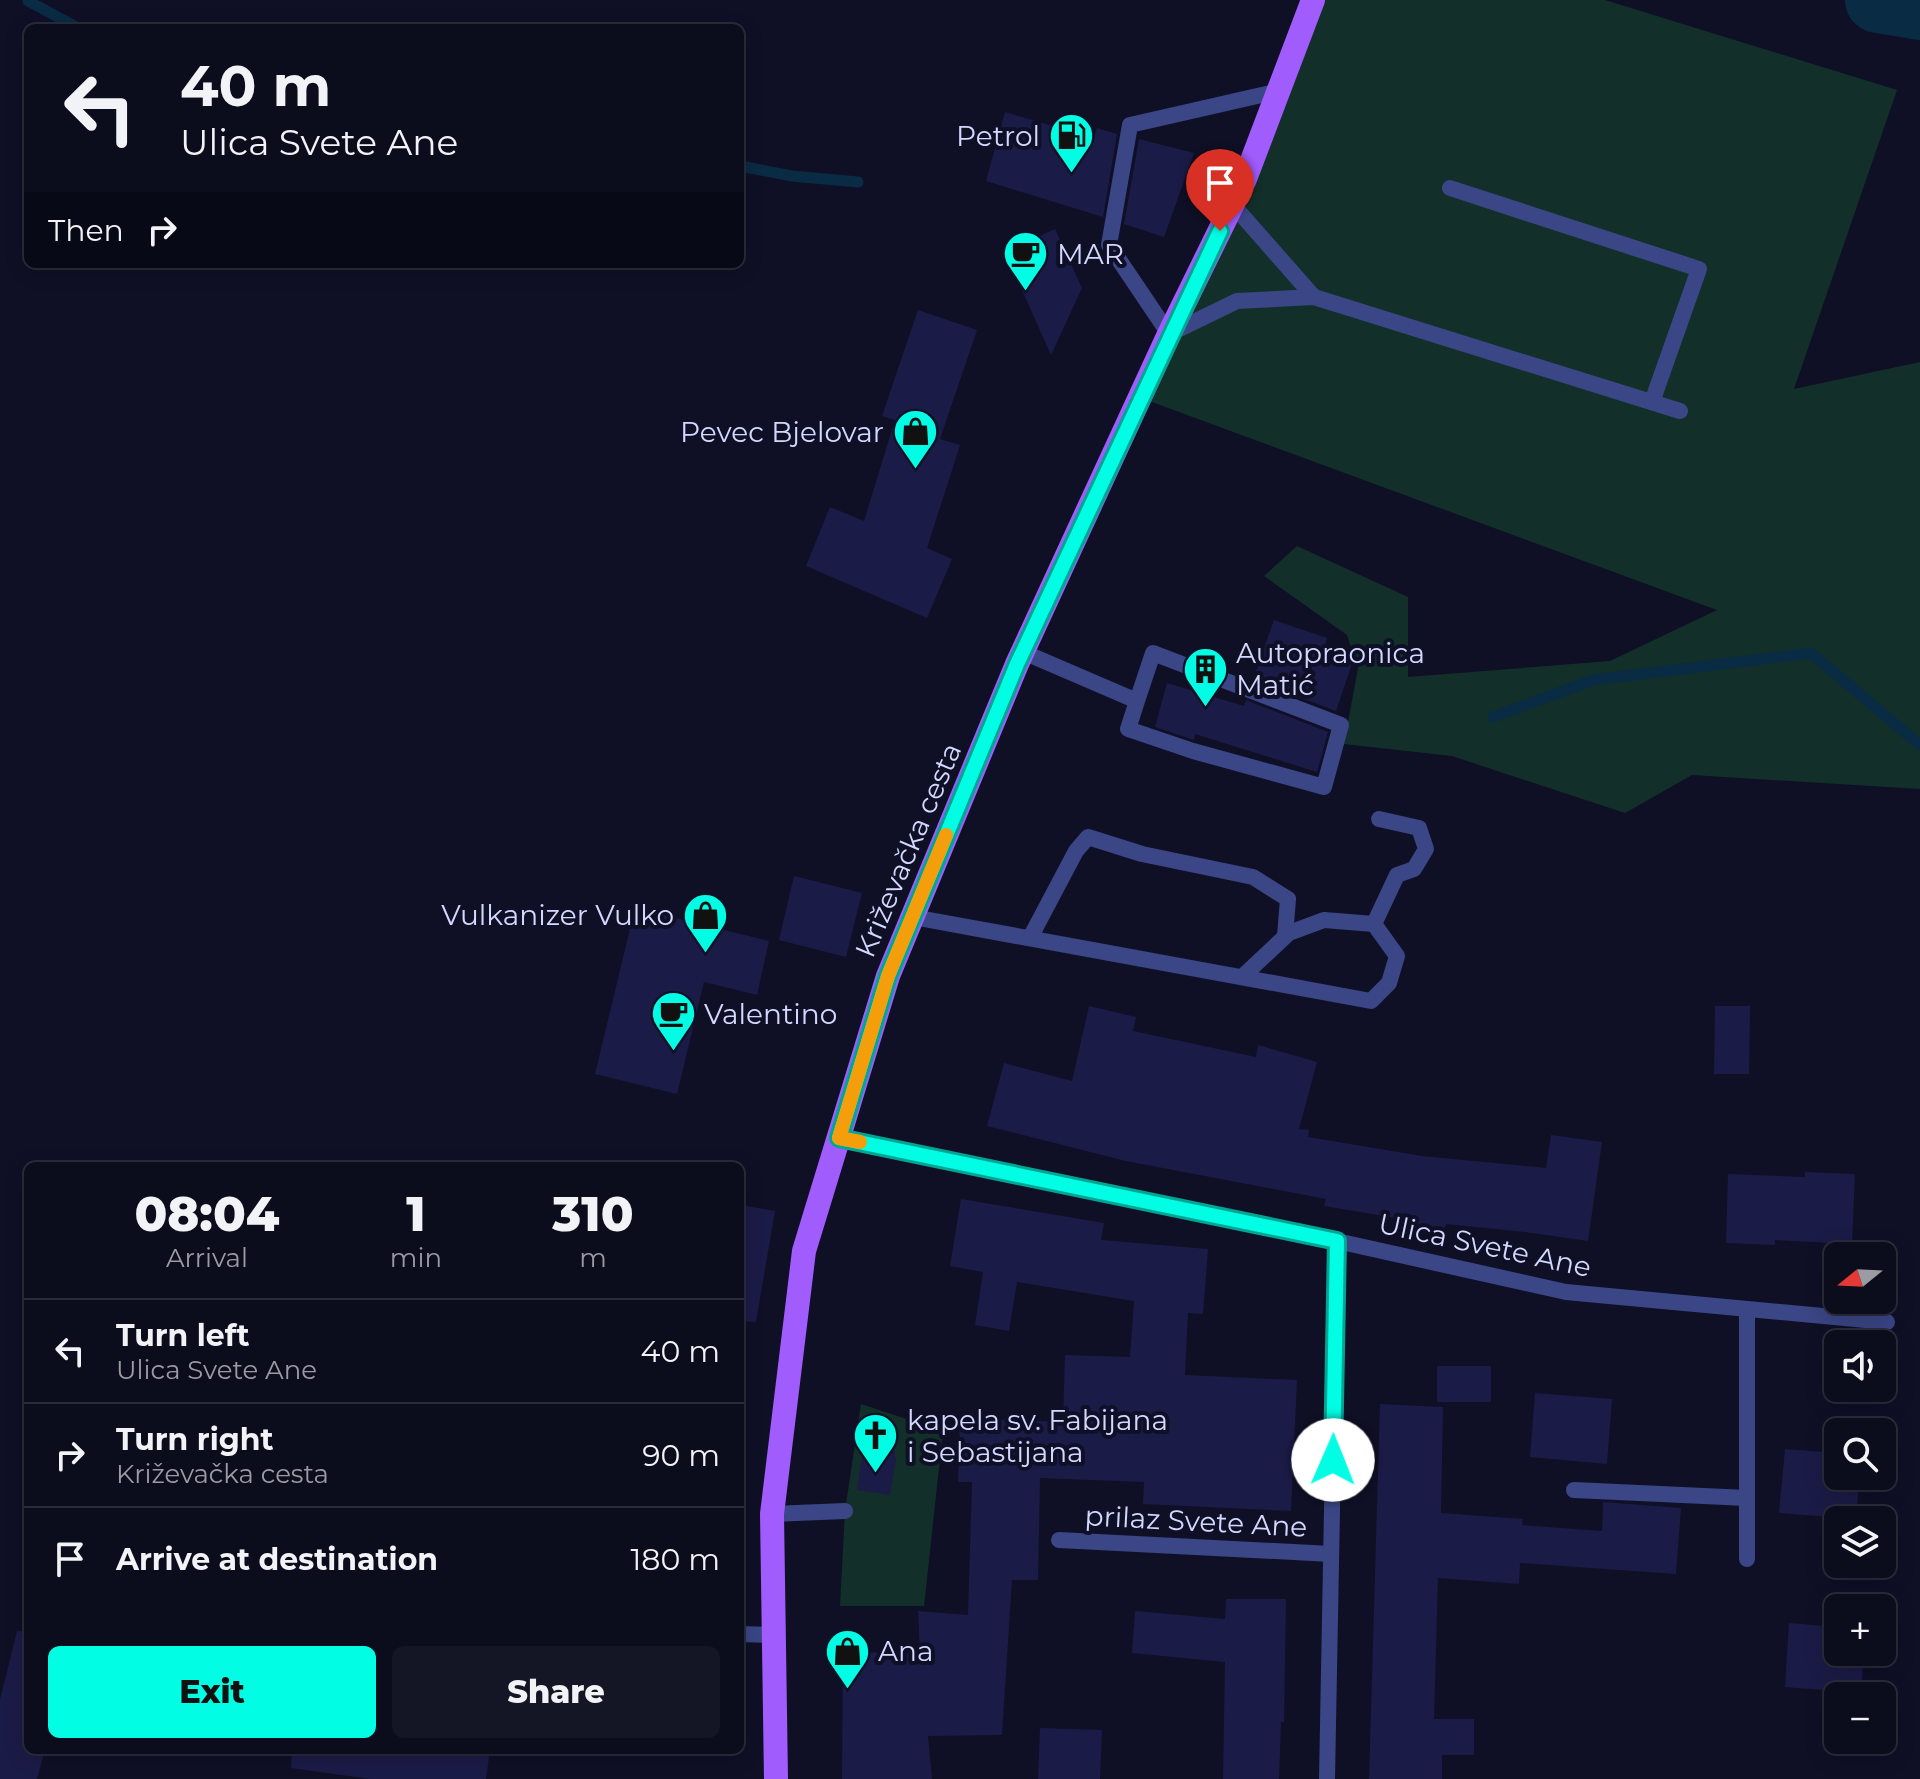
<!DOCTYPE html>
<html lang="en">
<head>
<meta charset="utf-8">
<style>
  :root { --surface:#0b0c1c; --page:#141525; --text:#f1f3f6; --muted:#9a9ba3; --line:#2b2c3b; --accent:#01fee4 }
  body { margin:0; font-family:Montserrat,sans-serif; background:var(--page); color:var(--text); height:100vh; display:flex; flex-direction:column; font-size:30px; white-space:nowrap }
  * { box-sizing:border-box; margin:0 }
  p { font-size:26px; color:var(--muted) }
  .icon { flex:none; width:44px; height:44px; fill:none; stroke:currentColor; stroke-width:2; stroke-linecap:round; stroke-linejoin:round }
  .map { position:relative; flex:1; overflow:hidden }
  .drawer { position:absolute; left:24px; top:1162px; width:720px; height:592px; display:flex; flex-direction:column; background:var(--surface); border-radius:12px; box-shadow:0 4px 20px #0003,0 0 0 2px var(--line) }
  .drawer>* { flex:none }
  .banner { position:absolute; left:24px; top:24px; width:720px; height:244px; border-radius:12px; box-shadow:0 4px 20px #0003,0 0 0 2px var(--line); background:#0b0c1c; color:var(--text); overflow:hidden }
  .needle { width:52px; rotate:252deg }
  .tools { position:absolute; left:1824px; top:1242px; display:grid; gap:16px }
  .tools a { display:grid; place-items:center; width:72px; height:72px; border-radius:12px; background:var(--surface); box-shadow:0 4px 20px #0003,0 0 0 2px var(--line); font-size:40px }
  .pin { position:absolute; display:grid; place-items:center; width:68px; height:68px; color:#fff; margin:-82px -34px; border-radius:50% 50% 50% 0; rotate:-45deg; box-shadow:0 0 8px #0007 }
  .pin .icon { rotate:45deg }
  .me { position:absolute; width:88px; margin:-44px; rotate:1deg; stroke-linejoin:round; filter:drop-shadow(0 0 6px #0008) }
  .turn { display:flex; align-items:center; gap:28px; height:168px; padding:0 24px; font-size:36px }
  .turn .icon { width:104px; height:104px; stroke-width:2.5 }
  .turn b { display:block; font-size:56px; line-height:68px }
  .then { display:flex; align-items:center; height:76px; padding:0 24px; background:#0003; gap:16px; font-size:30px }
  .eta { display:flex; justify-content:space-evenly; align-items:center; height:136px; text-align:center }
  .eta b { font-size:48px; font-weight:800; line-height:56px }
  .primary-button { display:flex; gap:16px; margin-top:auto; padding:16px 24px }
  .primary-button a { flex:1; height:92px; border-radius:12px; background:var(--accent); color:#111; font-size:32px; font-weight:800; line-height:92px; text-align:center }
  .primary-button a+a { background:var(--page); color:var(--text) }
  ul { padding:0; list-style:none }
  li { display:flex; align-items:center; gap:24px; height:104px; padding:0 24px; border-top:2px solid var(--line) }
  li div { flex:1 }
  li b { display:block; font-size:30px }
  li em { font-style:normal }
  .map>svg:first-child { display:block }
  .green { fill:#123029 }
  .lines { fill:none; stroke-linecap:round; stroke-linejoin:round }
  .stream { stroke:#0a2b44; stroke-width:11 }
  .river { stroke:#0a2b44; stroke-width:66 }
  .building { fill:#1b1b47 }
  .lane { stroke:#3a4685; stroke-width:16 }
  .street { stroke:#3a4685; stroke-width:16 }
  .primary { stroke:#a15cfe; stroke-width:24 }
  .route-casing { stroke:#01a594; stroke-width:20 }
  .route { stroke:#01fee4; stroke-width:14 }
  .slow { stroke:#f59e0b; stroke-width:14 }
  .labels { text-anchor:middle; stroke-width:8; stroke-linejoin:round; paint-order:stroke }
  .poi-label { font-size:28px; fill:#d4d8ff; stroke:#0f1026; text-anchor:start }
  .street-label { font-size:28px; fill:#d4d8ff; stroke:#0f1026 }
</style>
</head>
<body>
<div class="map">
<svg width="1920" height="1779" viewBox="0 0 1920 1779">
  <rect width="100%" height="100%" fill="#0f1026"/>
  <g class="green">
    <path d="M1307,0h298l292,90 -103,299 126,-27v427l-228,-14 -67,38 -173,-57 -108,-12 14,-76 -11,-33 -83,-59 33,-30 111,51v80l202,-16 107,-51 -576,-212z"/>
    <path d="M861,1404l82,27 -19,175h-84l5,-95z"/>
  </g>
  <g class="lines">
    <g class="stream">
      <path d="M28,1l50,27"/>
      <path d="M740,166l52,10 66,6"/>
      <path d="M1493,717l100,-37 218,-27 109,92"/>
    </g>
    <path class="river" d="M1878,0l42,7"/>
  </g>
  <g class="building">
    <path d="M1005,112l89,26 3,-10 20,6 -14,83 -117,-36z"/>
    <path d="M1139,139l55,14 -30,84 -40,-13z"/>
    <path d="M1055,229l27,59 -31,67 -46,-103z"/>
    <path d="M918,310l59,20 -37,109 20,6 -33,103 25,11 -25,59 -121,-52 24,-59 34,14 31,-101 -13,-4z"/>
    <path d="M1274,620l53,18 -2,7 30,10 -19,56 -83,-31z"/>
    <path d="M1167,683l77,23 2,-6 82,32 -11,40 -122,-38 -1,6 -39,-13z"/>
    <path d="M794,876l68,17 -16,64 -67,-17z"/>
    <path d="M635,908l134,33 -12,54 -53,-13 -27,112 -82,-20z"/>
    <path d="M1089,1006l47,11 -3,14 123,26 2,-12 59,17 -18,67 10,1 -1,7 114,19 124,12 5,-33 51,7 -14,99 -63,-9 -79,-8 -1,4 -50,-6 1,-4 -72,-12 2,-7 -200,-38 -139,-35 17,-63 68,18z"/>
    <path d="M1715,1006h35l-1,68h-35z"/>
    <path d="M1805,1172l50,2 -3,70 -77,-4v5l-49,-2 2,-69 77,3z"/>
    <path d="M961,1199l143,24 -3,17 107,9 -5,65 -15,-1 -3,62 112,5 -6,131 -148,-7 1,-22 -104,-4 -2,102h-26l-10,155 -74,1 4,43h-90l1,-127 77,1 -2,-42 50,4 4,-133h-14l2,-64 103,4 2,-67 65,2 4,-56 -117,-19 -8,49 -34,-6 8,-53 -33,-6z"/>
    <path d="M740,1205l35,6 -19,111 -16,-1z"/>
    <rect x="1437" y="1366" width="54" height="36"/>
    <path d="M1535,1393l77,6 -5,65 -77,-7z"/>
    <path d="M1380,1404l63,3 -2,106 82,6 -1,6 80,6 1,-29 78,6 -5,66 -156,-11 -1,21 -81,-6 -4,141h40v36h-32v24h-73z"/>
    <path d="M870,1442l24,4 2,14 -6,35 -33,-5 5,-35z"/>
    <path d="M1785,1449l53,4v23h22l-4,43 -77,-6z"/>
    <path d="M1226,1599h60l-2,123h-3l-2,57h-56l2,-117 -93,-9 3,-42 90,8z"/>
    <path d="M1789,1623l49,4v25h26l-3,41 -76,-6z"/>
    <path d="M17,1631l11,1v118h17l-8,29h-37v-79z"/>
    <path d="M1040,1728l62,2 -2,49h-62z"/>
    <path d="M292,1750h198l-4,29h-116l-79,-11z"/>
  </g>
  <g class="lines">
    <g class="lane">
      <path d="M1279,91l-149,34 -21,120 60,89 68,-33 77,-4 366,114"/>
      <path d="M1450,188l249,81 -47,133"/>
      <path d="M1233,205l81,92"/>
      <path d="M1023,652l114,49 16,-48 188,72 -17,62 -131,-36 -65,-22 9,-28"/>
      <path d="M913,917l458,84 18,-18 8,-27 -23,-32 -50,-4 -35,13 -47,44"/>
      <path d="M1374,924l23,-49 17,-6 12,-20 -7,-21 -40,-9"/>
      <path d="M1030,938l46,-87 12,-14 54,17 111,23 35,22 -3,37"/>
      <path d="M772,1514l73,-3"/>
      <path d="M740,1634l33,1"/>
    </g>
    <g class="street">
      <path d="M839,1138l498,103 229,51 321,30"/>
      <path d="M1574,1490l173,8"/>
      <path d="M1059,1540l272,14"/>
      <path d="M1747,1559v-250"/>
      <path d="M1327,1779l10,-538"/>
    </g>
    <path class="primary" d="M776,1779l-4,-265 32,-263 84,-275 129,-312 152,-330 76,-155 68,-179"/>
  </g>
  <g class="lines">
    <defs>
      <path id="route" d="M1220,231l-203,433 -129,312 -49,162 498,103 -4,219"/>
    </defs>
    <use href="#route" class="route-casing"/>
    <use href="#route" class="route"/>
    <path class="slow" d="M860,1142l-21,-4 49,-162 58,-141"/>
  </g>
  <defs>
    <symbol id="fuel-pin" viewBox="-11 -11 22 30"><path d="M0 17L-7.5 6A9.5 9.5 0 1 1 7.5 6Z" fill="#01fee4" stroke="#0f1026"/><path d="M-5.5-6h7V0h2V4h1.3V-2.5L3-4.5l.8-.8L6-3V5H2.5V1h-1V6h-7ZM-4.2-4.7v3.2H.2V-4.7Z" fill="#111"/></symbol>
    <symbol id="cafe-pin" viewBox="-11 -11 22 30"><path d="M0 17L-7.5 6A9.5 9.5 0 1 1 7.5 6Z" fill="#01fee4" stroke="#0f1026"/><path d="M-5.5-4.5H6V0H3Q3 3.5 0 3.5H-2.5Q-5.5 3.5-5.5 0ZM3-3.2v2h1.7v-2ZM-6 4.5H4V6H-6Z" fill="#111"/></symbol>
    <symbol id="shop-pin" viewBox="-11 -11 22 30"><path d="M0 17L-7.5 6A9.5 9.5 0 1 1 7.5 6Z" fill="#01fee4" stroke="#0f1026"/><path d="M-5-2.5h2.3a2.7 3.5 0 0 1 5.4 0H5L5.5 6h-11ZM-1.5-2.5h3a1.5 2.3 0 0 0-3 0Z" fill="#111"/></symbol>
    <symbol id="building-pin" viewBox="-11 -11 22 30"><path d="M0 17L-7.5 6A9.5 9.5 0 1 1 7.5 6Z" fill="#01fee4" stroke="#0f1026"/><path d="M-4-6H4V6H1V3H-1V6H-4ZM-2.5-4.3h1.7v1.8h-1.7ZM.8-4.3h1.7v1.8H.8ZM-2.5-1h1.7V.8h-1.7ZM.8-1h1.7V.8H.8Z" fill="#111"/></symbol>
    <symbol id="church-pin" viewBox="-11 -11 22 30"><path d="M0 17L-7.5 6A9.5 9.5 0 1 1 7.5 6Z" fill="#01fee4" stroke="#0f1026"/><path d="M-1.2-6h2.4v3.5h3.3v2.4h-3.3V6h-2.4V-.1h-3.3v-2.4h3.3Z" fill="#111"/></symbol>
  </defs>
  <g fill-rule="evenodd">
    <use href="#fuel-pin" x="1046" y="110" width="51" height="69"/>
    <use href="#cafe-pin" x="1000" y="228" width="51" height="69"/>
    <use href="#shop-pin" x="890" y="406" width="51" height="69"/>
    <use href="#building-pin" x="1180" y="644" width="51" height="69"/>
    <use href="#shop-pin" x="680" y="890" width="51" height="69"/>
    <use href="#cafe-pin" x="648" y="988" width="51" height="69"/>
    <use href="#church-pin" x="850" y="1410" width="51" height="69"/>
    <use href="#shop-pin" x="822" y="1626" width="51" height="69"/>
  </g>
  <g class="labels">
    <g class="poi-label">
      <text x="1040" y="146" text-anchor="end">Petrol</text>
      <text x="1057" y="264">MAR</text>
      <text x="884" y="442" text-anchor="end">Pevec Bjelovar</text>
      <text x="1236" y="663">Autopraonica<tspan x="1236" dy="32">Matić</tspan></text>
      <text x="674" y="925" text-anchor="end">Vulkanizer Vulko</text>
      <text x="704" y="1024">Valentino</text>
      <text x="907" y="1430">kapela sv. Fabijana<tspan x="907" dy="32">i Sebastijana</tspan></text>
      <text x="878" y="1661">Ana</text>
    </g>
    <g class="street-label">
      <text transform="translate(908 850) rotate(-67)" y="10">Križevačka cesta</text>
      <text transform="translate(1485 1245) rotate(12)" y="10">Ulica Svete Ane</text>
      <text transform="translate(1196 1521) rotate(3)" y="10">prilaz Svete Ane</text>
    </g>
  </g>
</svg>
<div class="tools">
<a><svg class="needle" viewBox="-14 -14 28 28"><path d="M0-13l5 13h-10z" fill="#e53935"/><path d="M0 13l5-13h-10z" fill="#9a9ba3"/></svg></a>
<a><svg class="icon" aria-label="sound" viewBox="0 0 24 24"><path d="M4 9h4l5-4v14l-5-4H4zM17 9q2 3 0 6"/></svg></a>
<a><svg class="icon" aria-label="search" viewBox="0 0 24 24"><circle cx="10" cy="10" r="6"/><path d="M15 15l6 6"/></svg></a>
<a><svg class="icon" aria-label="layers" viewBox="0 0 24 24"><path d="M12 4l9 5-9 5-9-5zM3 14l9 5 9-5"/></svg></a>
<a>+</a>
<a>−</a>
</div>
<div class="pin" style="left:1220px;top:231px;background:#d93025"><svg class="icon" aria-label="arrive" viewBox="0 0 24 24"><path d="M6 21V4h12l-3 4 3 4H6"/></svg></div>
<svg class="me" style="left:1333px;top:1460px" viewBox="-20 -20 40 40"><circle r="19" fill="#fff"/><path d="M0-13L10 11 0 6-10 11z" fill="#01fee4"/></svg>
<div class="banner">
<div class="turn"><svg class="icon" aria-label="left" viewBox="0 0 24 24"><path d="M17 20v-9H6M10 6l-5 5 5 5"/></svg><div><b>40 m</b>Ulica Svete Ane</div></div>
<div class="then">Then<svg class="icon" aria-label="right" viewBox="0 0 24 24"><path d="M7 20v-9h11M14 6l5 5-5 5"/></svg></div>
</div>
<section class="drawer">
<div class="eta">
<div><b>08:04</b><p>Arrival</p></div>
<div><b>1</b><p>min</p></div>
<div><b>310</b><p>m</p></div>
</div>
<ul>
<li><svg class="icon" aria-label="left" viewBox="0 0 24 24"><path d="M17 20v-9H6M10 6l-5 5 5 5"/></svg><div><b>Turn left</b><p>Ulica Svete Ane</p></div><em>40 m</em></li>
<li><svg class="icon" aria-label="right" viewBox="0 0 24 24"><path d="M7 20v-9h11M14 6l5 5-5 5"/></svg><div><b>Turn right</b><p>Križevačka cesta</p></div><em>90 m</em></li>
<li><svg class="icon" aria-label="arrive" viewBox="0 0 24 24"><path d="M6 21V4h12l-3 4 3 4H6"/></svg><div><b>Arrive at destination</b></div><em>180 m</em></li>
</ul>
<div class="primary-button"><a>Exit</a><a>Share</a></div>
</section>
</div>
</body>
</html>
